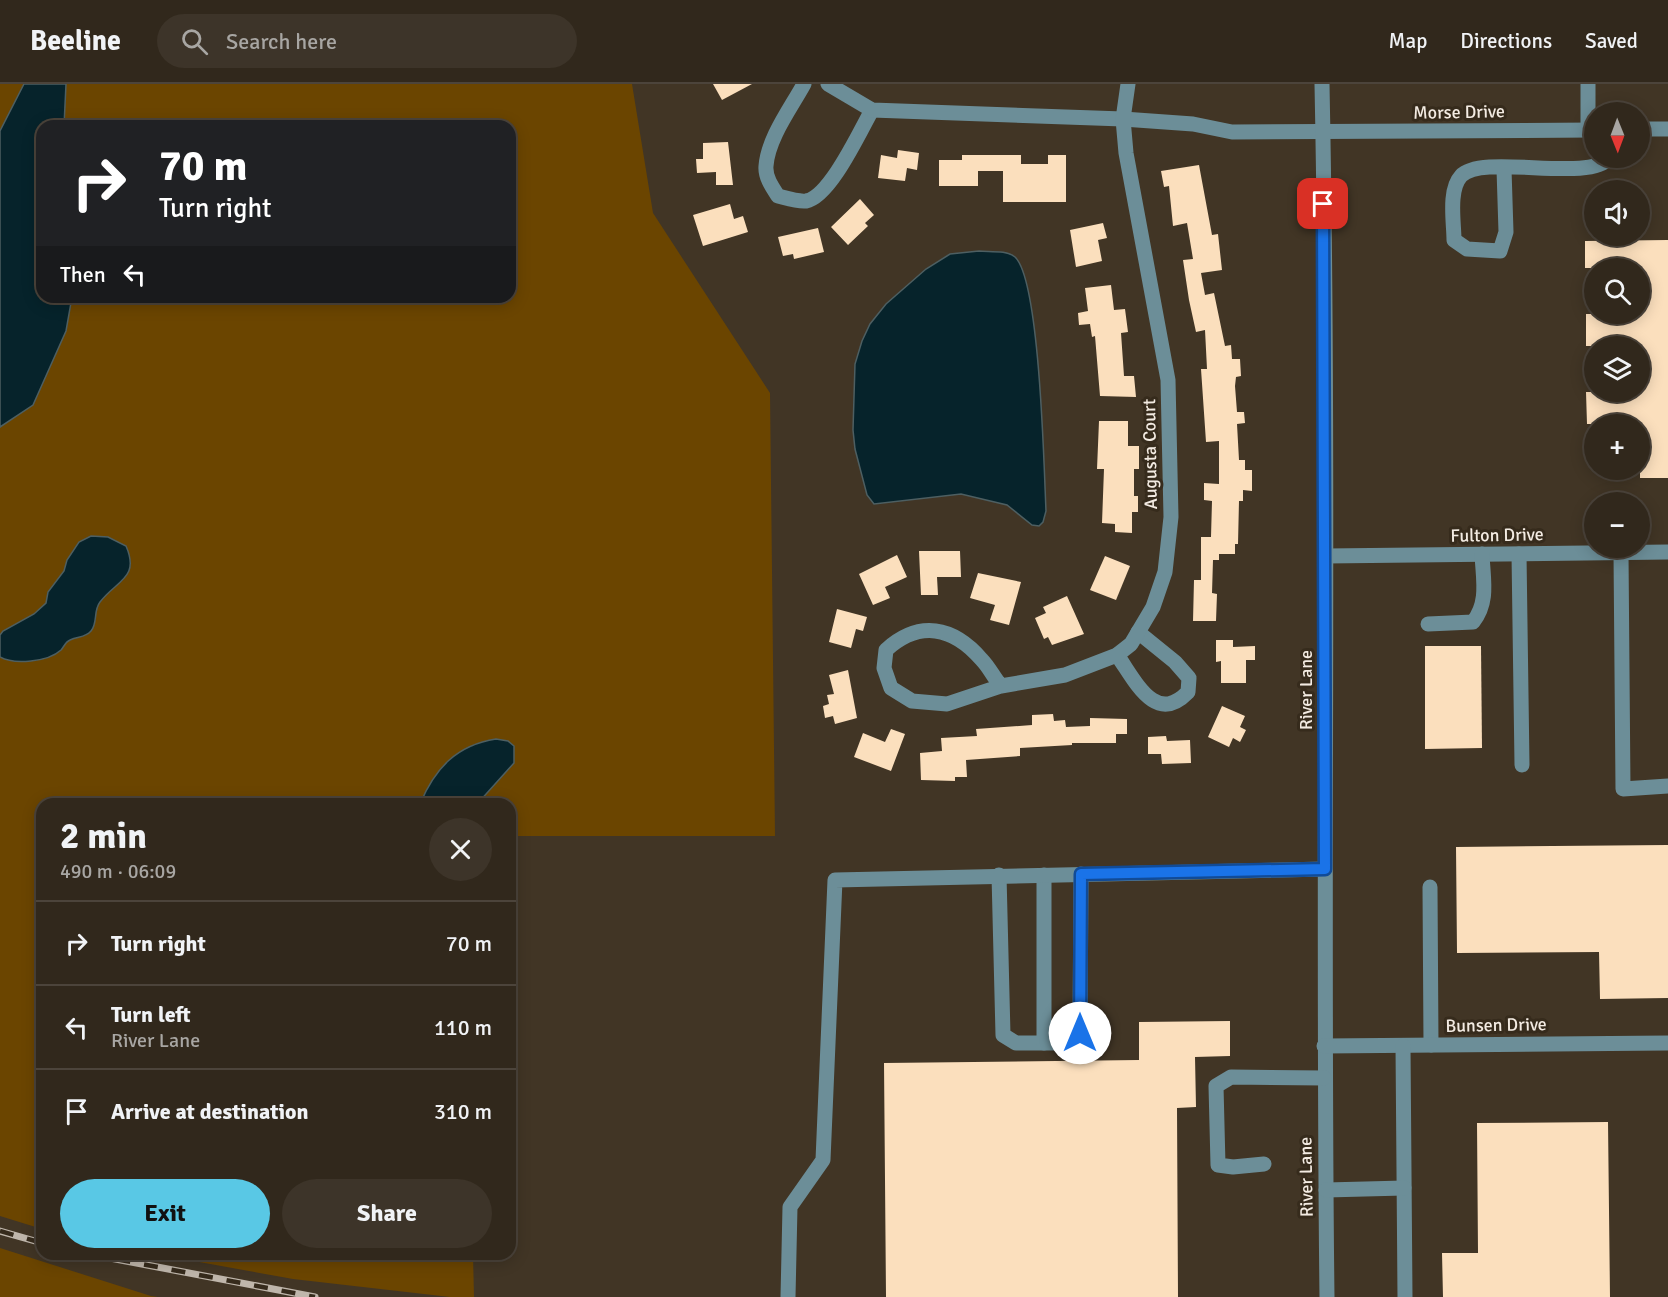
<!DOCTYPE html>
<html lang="en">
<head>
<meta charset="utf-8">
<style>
  :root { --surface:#31281c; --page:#3d3429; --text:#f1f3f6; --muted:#a8a6a3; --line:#4c443b; --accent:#59c8e5 }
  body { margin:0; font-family:Signika,sans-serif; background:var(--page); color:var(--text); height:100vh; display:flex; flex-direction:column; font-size:22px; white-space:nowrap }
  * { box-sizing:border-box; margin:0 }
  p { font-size:20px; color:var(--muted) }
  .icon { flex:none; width:33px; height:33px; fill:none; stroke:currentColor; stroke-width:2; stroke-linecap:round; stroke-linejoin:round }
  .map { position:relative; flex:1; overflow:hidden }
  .sheet { position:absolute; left:36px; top:714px; width:480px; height:462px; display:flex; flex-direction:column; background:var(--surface); border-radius:18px; box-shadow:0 3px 15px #0003,0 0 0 2px var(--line) }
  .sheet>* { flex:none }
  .guide { position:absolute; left:36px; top:36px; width:480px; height:183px; border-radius:18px; box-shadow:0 3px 15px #0003,0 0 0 2px var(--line); background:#202124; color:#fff; overflow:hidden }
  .needle { width:39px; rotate:179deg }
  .fabs { position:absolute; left:1584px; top:18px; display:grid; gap:12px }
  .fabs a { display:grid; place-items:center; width:66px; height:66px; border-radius:50%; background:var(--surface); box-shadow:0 3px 15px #0003,0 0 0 2px var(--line); font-size:30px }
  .pin { position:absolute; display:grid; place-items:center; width:51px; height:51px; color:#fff; margin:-26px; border-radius:12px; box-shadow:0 3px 9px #0006 }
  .me { position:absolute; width:66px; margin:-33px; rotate:0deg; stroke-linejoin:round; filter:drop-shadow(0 0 4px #0008) }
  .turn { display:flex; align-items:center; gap:21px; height:126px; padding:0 24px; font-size:27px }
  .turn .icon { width:78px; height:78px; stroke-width:2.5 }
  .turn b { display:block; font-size:42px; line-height:51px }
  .then { display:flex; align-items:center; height:57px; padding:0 24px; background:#0003; gap:12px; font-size:22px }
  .round { display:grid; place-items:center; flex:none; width:63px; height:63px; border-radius:32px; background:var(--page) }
  .summary { display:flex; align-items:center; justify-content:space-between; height:102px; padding:0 24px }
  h1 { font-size:36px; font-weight:800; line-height:45px }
  .action { display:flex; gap:12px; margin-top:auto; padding:12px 24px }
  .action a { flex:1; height:69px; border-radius:36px; background:var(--accent); color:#111; font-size:24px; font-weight:800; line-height:69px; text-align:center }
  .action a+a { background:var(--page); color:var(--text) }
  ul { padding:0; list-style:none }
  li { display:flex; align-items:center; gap:18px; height:84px; padding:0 24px; border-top:2px solid var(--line) }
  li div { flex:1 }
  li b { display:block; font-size:22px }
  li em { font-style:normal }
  header { display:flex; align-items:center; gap:36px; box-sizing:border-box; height:84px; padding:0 30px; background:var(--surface); border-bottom:2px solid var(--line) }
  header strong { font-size:28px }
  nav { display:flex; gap:33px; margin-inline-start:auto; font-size:21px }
  .search { width:420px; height:54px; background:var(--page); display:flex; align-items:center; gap:15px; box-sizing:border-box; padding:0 21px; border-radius:33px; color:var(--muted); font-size:22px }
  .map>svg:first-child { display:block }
  .green { fill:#6b4500; fill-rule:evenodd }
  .water { fill:#06232b; stroke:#4d5f62; stroke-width:1.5 }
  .building { fill:#fbdfbd }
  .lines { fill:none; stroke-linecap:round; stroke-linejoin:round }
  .minor { stroke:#6c8e98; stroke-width:15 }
  .rail-casing { stroke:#bfb6ab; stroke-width:7 }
  .rail { stroke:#362b1c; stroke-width:4.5; stroke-dasharray:14; stroke-linecap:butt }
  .route-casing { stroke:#114b97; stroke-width:15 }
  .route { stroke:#1a73e8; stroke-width:10 }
  .labels { text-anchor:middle; stroke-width:6; stroke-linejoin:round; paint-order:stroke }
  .street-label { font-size:18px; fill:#f3ebe2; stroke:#362b1c }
</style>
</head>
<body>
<header>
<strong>Beeline</strong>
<div class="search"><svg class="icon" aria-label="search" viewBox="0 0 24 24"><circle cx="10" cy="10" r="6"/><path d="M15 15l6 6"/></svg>Search here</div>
<nav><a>Map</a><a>Directions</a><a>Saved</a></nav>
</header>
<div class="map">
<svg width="1668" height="1213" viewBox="0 0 1668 1213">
  <rect width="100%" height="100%" fill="#413525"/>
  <g class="green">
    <path d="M0,0h632l21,129 117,180 5,443h-265v-32h-468v425l-42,-13zM42,42h468v171h-468z"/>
    <path d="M0,1164l151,48 7,1h-158z"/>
    <path d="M155,1170h318l1,43h-24l-157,-18z"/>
  </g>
  <g class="water">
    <path d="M24,0h42l-2,42h-22v171h30l-6,34 -33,74 -33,22v-296z"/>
    <path d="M979,167c11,1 28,-1 36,6 25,23 29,212 31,254l-3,11 -4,4 -7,-1 -25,-20 -46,-11 -87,10 -7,-9 -12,-46 -2,-19 2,-66 7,-23 8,-17 16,-20 40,-35 24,-15z"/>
    <path d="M91,452l17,1 18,9c14,32 -9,34 -26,56 -7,9 -2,21 -9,29 -6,7 -13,5 -21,9 -5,2 -6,7 -9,10 -13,12 -47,15 -61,7v-22l3,-4 31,-17 12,-11 2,-11 16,-21 3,-11 12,-18z"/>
    <path d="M496,655l12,2 6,5v17l-36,40 -58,1c15,-36 37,-59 76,-65z"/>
  </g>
  <g class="building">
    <path d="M713,0h39l-30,16z"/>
    <path d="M728,58l5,43h-17v-13l-19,1 -1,-14h7v-16z"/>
    <path d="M898,66l21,3 -2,17 -10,-2 -2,13 -27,-3 3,-23 16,3z"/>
    <path d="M962,71h59v9h27v-9h18v47h-63v-31h-25v15h-39v-26h23z"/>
    <path d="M1199,81l13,70 6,-1 4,36 -21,3 4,22 9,-2 11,53 6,-1 1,14h8l1,17 -5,1 -1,9 2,26h7l1,11 -8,1 2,36h6v10h7v21l-9,-1v11h-4l-1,43h-3v10h-16v6h-6l-1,33 5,1 -1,27h-23l1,-41h7v-43h10l1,-36 -8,-1v-17l15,1v-43l-13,1 -5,-73h6l-2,-39 -9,2 -7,-32 -6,-40 10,-1 -6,-36 -14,3 -4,-40 -5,1 -3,-16z"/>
    <path d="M860,115l14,16 -9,8 3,3 -20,19 -17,-18z"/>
    <path d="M730,120l4,15 9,-3 5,16 -45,14 -10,-31z"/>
    <path d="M1103,139l4,15 -9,2 4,21 -26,6 -6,-37z"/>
    <path d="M818,144l6,24 -30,7 -1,-5 -10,2 -5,-19z"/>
    <path d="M1668,156v238h-28v-54h-53l-1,-32h54v-46h-54v-32h54v-46h-55v-27z"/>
    <path d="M1111,201l3,25 11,-1 3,23 -7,1 3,43h10l2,21 -36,-1 -5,-60 -3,1 -2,-13 -11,1 -1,-12 10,-2 -3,-23z"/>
    <path d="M1099,337h29v25h11v23h-5v27h4v16h-6v21l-17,-1v-8l-13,-1 2,-54h-7z"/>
    <path d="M919,467h41l1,26h-24l1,18h-17z"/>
    <path d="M897,471l10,22 -22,10 5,11 -17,7 -14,-31z"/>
    <path d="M1105,472l25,10 -14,34 -26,-10z"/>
    <path d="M978,489l43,9 -12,43 -19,-5 5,-15 -25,-7z"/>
    <path d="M1067,512l17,38 -32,11 -4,-8 -4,2 -9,-21 11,-5 -3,-6z"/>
    <path d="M837,525l30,8 -4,14 -7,-2 -5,19 -22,-6z"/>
    <path d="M1216,556h17v7l22,-1v14h-9v23h-25v-22l-5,1z"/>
    <path d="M1425,562h56l1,102 -57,1z"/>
    <path d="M848,586l9,48 -22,6 -2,-8 -8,2 -2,-12 6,-2 -2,-9 7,-1 -5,-19z"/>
    <path d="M1222,622l23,10 -5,11 6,3 -6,12 -7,-4 -4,9 -21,-10z"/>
    <path d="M1053,630l1,7 11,-1 1,7 24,-1v-8l37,1v15h-11v9h-44v2l-52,3v8l-54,4 1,17h-12v4l-34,-1 -1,-27 22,-2 -1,-13 36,-2 -1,-7 56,-4v-10z"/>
    <path d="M891,645l14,5 -14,37 -37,-14 9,-24 22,9z"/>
    <path d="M1166,652l1,5 23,-1 1,23 -29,1 -1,-10h-13v-17z"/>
    <path d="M1668,761v153l-68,1 -1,-47 -142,1 -1,-106z"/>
    <path d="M1230,937v35l-35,1 1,50 -19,1 1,189h-292l-2,-234 255,-3v-38z"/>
    <path d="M1608,1038l2,175h-167l-1,-44h36l-1,-130z"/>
  </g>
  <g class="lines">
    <g class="minor">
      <path d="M804,0c-13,24 -36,54 -38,82 -1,11 6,21 12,30 8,2 20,6 28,5 24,-4 54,-70 66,-91"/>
      <path d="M828,0l44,26 251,9 70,5 39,8 362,-2"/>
      <path d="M1322,0c8,404 0,809 5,1213"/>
      <path d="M1588,0v46"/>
      <path d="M1640,45h28"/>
      <path d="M1504,85l2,63 -6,19 -33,-2 -13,-9c0,-17 -6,-50 7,-64 21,-23 128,7 148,-18"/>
      <path d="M1621,469l2,236 45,-3"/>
      <path d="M1519,470l3,211"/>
      <path d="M1326,472l342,-4"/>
      <path d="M1428,540l45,-2c16,-20 10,-43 9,-68"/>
      <path d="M1117,571c18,25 38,71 71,37l1,-14 -14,-16 -37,-30"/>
      <path d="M1001,602c-7,-8 -12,-19 -19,-26 -29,-34 -63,-40 -96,-10l-2,18 7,20 21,13 35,3 54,-18 64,-11 52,-20 14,-11 22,-37 12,-35 6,-55 -3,-137 -42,-227 -3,-34 5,-35"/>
      <path d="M999,791l4,160 13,8h55l9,-10 1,-159"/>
      <path d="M1044,791v168"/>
      <path d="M1430,803l1,158"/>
      <path d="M1324,962l344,-3"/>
      <path d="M1403,962l2,251"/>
      <path d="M1264,1080l-31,3 -15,-2 -2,-79 15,-9 93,1"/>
      <path d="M1326,1106l78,-2"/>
      <path d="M788,1213l2,-90 33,-47 12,-280 490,-11"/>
    </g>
    <defs>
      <g id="rail">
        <path d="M0,1147l42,12"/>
        <path d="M89,1170l226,43"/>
      </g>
    </defs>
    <use href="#rail" class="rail-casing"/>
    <use href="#rail" class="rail"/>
  </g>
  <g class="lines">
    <defs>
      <path id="route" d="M1080,949l1,-159 244,-5 -2,-665"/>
    </defs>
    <use href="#route" class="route-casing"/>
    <use href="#route" class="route"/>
  </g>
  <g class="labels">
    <g class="street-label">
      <text transform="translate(1459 28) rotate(-1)" y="6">Morse Drive</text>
      <text transform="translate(1150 370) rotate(-91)" y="6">Augusta Court</text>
      <text transform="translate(1497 451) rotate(-1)" y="6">Fulton Drive</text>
      <text transform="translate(1306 606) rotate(-90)" y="6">River Lane</text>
      <text transform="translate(1496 941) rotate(-1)" y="6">Bunsen Drive</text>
      <text transform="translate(1306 1093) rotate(-91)" y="6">River Lane</text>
    </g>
  </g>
</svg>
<div class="fabs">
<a><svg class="needle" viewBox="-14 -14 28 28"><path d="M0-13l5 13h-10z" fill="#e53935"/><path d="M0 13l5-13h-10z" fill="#a8a6a3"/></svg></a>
<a><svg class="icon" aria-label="sound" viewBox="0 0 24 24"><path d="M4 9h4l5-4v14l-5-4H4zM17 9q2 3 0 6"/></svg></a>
<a><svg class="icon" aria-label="search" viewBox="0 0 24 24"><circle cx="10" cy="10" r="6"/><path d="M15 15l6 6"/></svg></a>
<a><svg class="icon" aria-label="layers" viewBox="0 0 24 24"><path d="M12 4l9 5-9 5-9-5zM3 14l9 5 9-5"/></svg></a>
<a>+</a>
<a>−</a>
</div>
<div class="pin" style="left:1323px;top:120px;background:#d93025"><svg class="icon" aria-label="arrive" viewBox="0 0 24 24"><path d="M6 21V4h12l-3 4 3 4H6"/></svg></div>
<svg class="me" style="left:1080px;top:949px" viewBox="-20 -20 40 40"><circle r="19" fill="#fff"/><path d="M0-13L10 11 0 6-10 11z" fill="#1a73e8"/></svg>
<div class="guide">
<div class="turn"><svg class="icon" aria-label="right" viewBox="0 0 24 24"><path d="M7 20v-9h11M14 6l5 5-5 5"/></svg><div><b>70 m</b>Turn right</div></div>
<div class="then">Then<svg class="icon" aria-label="left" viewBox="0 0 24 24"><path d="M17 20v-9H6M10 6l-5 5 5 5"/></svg></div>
</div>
<section class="sheet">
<div class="summary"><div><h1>2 min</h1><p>490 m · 06:09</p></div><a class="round"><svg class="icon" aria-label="close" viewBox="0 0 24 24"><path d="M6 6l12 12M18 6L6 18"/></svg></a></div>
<ul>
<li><svg class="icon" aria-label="right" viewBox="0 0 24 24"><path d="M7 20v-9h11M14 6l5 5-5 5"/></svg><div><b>Turn right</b></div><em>70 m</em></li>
<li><svg class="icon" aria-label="left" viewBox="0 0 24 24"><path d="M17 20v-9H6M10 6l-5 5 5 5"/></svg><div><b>Turn left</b><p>River Lane</p></div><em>110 m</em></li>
<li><svg class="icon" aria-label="arrive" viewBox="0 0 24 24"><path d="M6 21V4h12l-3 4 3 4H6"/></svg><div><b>Arrive at destination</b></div><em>310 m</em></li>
</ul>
<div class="action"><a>Exit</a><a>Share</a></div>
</section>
</div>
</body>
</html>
